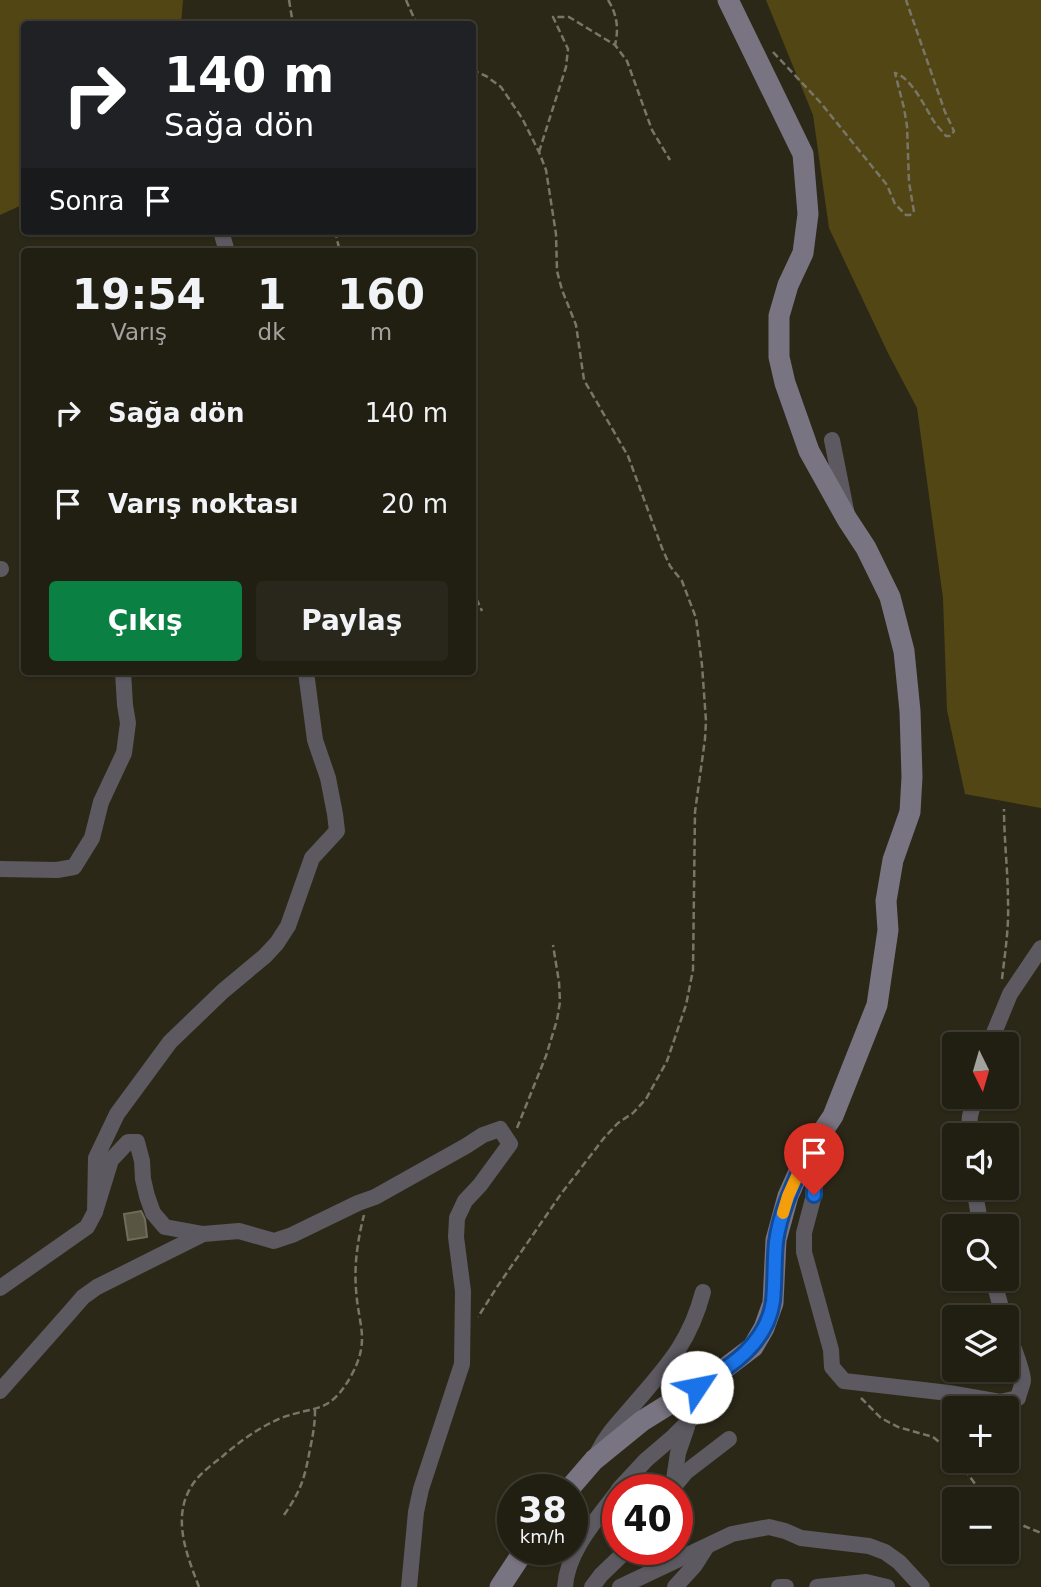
<!DOCTYPE html>
<html lang="tr">
<head>
<meta charset="utf-8">
<style>
  :root { --surface:#211e12; --page:#29271b; --text:#f1f3f6; --muted:#a2a29f; --line:#3e3c32; --accent:#0b8043 }
  body { margin:0; font-family:"DejaVu Sans",sans-serif; background:var(--page); color:var(--text); height:100vh; display:flex; flex-direction:column; font-size:26px; white-space:nowrap }
  * { box-sizing:border-box; margin:0 }
  p { font-size:23px; color:var(--muted) }
  .icon { flex:none; width:38px; height:38px; fill:none; stroke:currentColor; stroke-width:2; stroke-linecap:round; stroke-linejoin:round }
  .map { position:relative; flex:1; overflow:hidden }
  .side { position:absolute; left:21px; top:248px; width:455px; height:427px; display:flex; flex-direction:column; background:var(--surface); border-radius:7px; box-shadow:0 2px 5px #0004,0 0 0 2px var(--line) }
  .side>* { flex:none }
  .guide { position:absolute; left:21px; top:21px; width:455px; height:214px; border-radius:7px; box-shadow:0 2px 5px #0004,0 0 0 2px var(--line); background:#202124; color:#fff; overflow:hidden }
  .needle { width:46px; rotate:175deg }
  .controls { position:absolute; left:942px; top:1032px; display:grid; gap:14px }
  .controls a { display:grid; place-items:center; width:77px; height:77px; border-radius:7px; background:var(--surface); box-shadow:0 2px 5px #0004,0 0 0 2px var(--line); font-size:35px }
  .speed { position:absolute; left:497px; top:1474px; display:flex; gap:14px; font-size:35px; font-weight:700; text-align:center }
  .speed>* { display:grid; place-content:center; width:91px; height:91px; border-radius:50%; background:var(--surface); box-shadow:0 2px 5px #0004,0 0 0 2px var(--line); line-height:1 }
  .speed small { font-size:18px; font-weight:400 }
  .speed .limit { border:10px solid #d22; background:#fff; color:#111 }
  .pin { position:absolute; display:grid; place-items:center; width:60px; height:60px; color:#fff; margin:-72px -30px; border-radius:50% 50% 50% 0; rotate:-45deg; box-shadow:0 0 7px #0007 }
  .pin .icon { rotate:45deg }
  .me { position:absolute; width:77px; margin:-38px; rotate:56deg; stroke-linejoin:round; filter:drop-shadow(0 0 5px #0008) }
  .turn { display:flex; align-items:center; gap:24px; height:147px; padding:0 28px; font-size:32px }
  .turn .icon { width:91px; height:91px; stroke-width:2.5 }
  .turn b { display:block; font-size:49px; line-height:60px }
  .then { display:flex; align-items:center; height:66px; padding:0 28px; background:#0003; gap:14px; font-size:26px }
  .eta { display:flex; justify-content:space-evenly; align-items:center; height:119px; text-align:center }
  .eta b { font-size:42px; font-weight:700; line-height:49px }
  .primary-button { display:flex; gap:14px; margin-top:auto; padding:14px 28px }
  .primary-button a { flex:1; height:80px; border-radius:7px; background:var(--accent); color:#fff; font-size:28px; font-weight:700; line-height:80px; text-align:center }
  .primary-button a+a { background:var(--page); color:var(--text) }
  ul { padding:0; list-style:none }
  li { display:flex; align-items:center; gap:21px; height:91px; padding:0 28px }
  li div { flex:1 }
  li b { display:block; font-size:26px }
  li em { font-style:normal }
  .map>svg:first-child { display:block }
  .green { fill:#524714 }
  .building { fill:#595543; stroke:#716c5a; stroke-width:2 }
  .lines { fill:none; stroke-linecap:round; stroke-linejoin:round }
  .path { stroke:#797568; stroke-width:2.5; stroke-dasharray:7 3.5; stroke-linecap:butt }
  .street { stroke:#5c5961; stroke-width:16 }
  .secondary { stroke:#797481; stroke-width:21 }
  .route-casing { stroke:#114b97; stroke-width:18 }
  .route { stroke:#1a73e8; stroke-width:12 }
  .slow { stroke:#f59e0b; stroke-width:12 }
</style>
</head>
<body>
<div class="map">
<svg width="1041" height="1587" viewBox="0 0 1041 1587">
  <rect width="100%" height="100%" fill="#2c2818"/>
  <g class="green">
    <path d="M0,0h183l-2,24h-157v180l-24,11z"/>
    <path d="M766,0h275v808l-76,-14 -18,-84 -4,-112 -26,-190 -29,-55 -59,-125 -16,-113z"/>
  </g>
  <path class="building" d="M141,1211l4,8 2,18 -19,3 -4,-26z"/>
  <g class="lines">
    <g class="path">
      <path d="M289,0l4,24"/>
      <path d="M406,0l8,18 5,6"/>
      <path d="M608,0c9,14 11,29 7,45"/>
      <path d="M773,52l47,50 67,83 8,19 11,11h4l4,-3 -5,-30 -2,-56 -3,-18 -9,-35c17,5 30,35 40,50 3,4 8,9 11,13h5l3,-5 -9,-19 -39,-112"/>
      <path d="M472,70l14,6 15,11 21,31 17,34 7,18 10,64 1,37 5,19 14,35 8,55 44,76 34,92 8,18 12,15 14,37 6,47 4,56 -1,18 -10,73 -2,158 -7,35 -19,56 -21,38 -13,14 -15,10 -14,15 -43,56 -64,93 -19,30"/>
      <path d="M539,152l27,-85 2,-18 -15,-32h16l46,28 12,16 25,69 18,30"/>
      <path d="M335,231l5,21"/>
      <path d="M472,589l10,22"/>
      <path d="M1002,979c3,-26 7,-51 6,-77 0,-31 -4,-62 -4,-93"/>
      <path d="M517,1128l29,-72 11,-36 3,-18 -1,-20 -6,-37"/>
      <path d="M861,1398l20,20 17,9 35,10 15,12 6,7"/>
      <path d="M958,1461l24,32 8,7"/>
      <path d="M1006,1514l18,12 17,7"/>
      <path d="M284,1515c17,-24 21,-38 26,-66 3,-14 5,-25 5,-39"/>
      <path d="M199,1587c-13,-34 -29,-73 -4,-106 8,-10 19,-18 28,-25 17,-15 37,-29 58,-38 35,-13 48,-3 70,-42 20,-36 7,-51 5,-87 -2,-25 2,-51 8,-74"/>
    </g>
    <g class="street">
      <path d="M221,231l6,21"/>
      <path d="M832,440l14,70"/>
      <path d="M0,569h1"/>
      <path d="M0,869l57,1 17,-3 18,-29 9,-36 23,-49 4,-30 -3,-18 -2,-33"/>
      <path d="M989,1045l21,-51 31,-46"/>
      <path d="M968,1136l2,-20 5,-19"/>
      <path d="M806,1156l8,15v24l-10,38v19l27,98 1,17 12,14 105,12 51,9 18,-4c1,-5 4,-12 5,-17 0,-13 -13,-40 -17,-54"/>
      <path d="M974,1188l7,39"/>
      <path d="M95,1212l16,-52 17,-18h9l5,19 1,18 4,17 6,17 12,14 38,7 36,-3 35,10 18,-6 66,-32 17,-6 91,-51 17,-11 17,-6 10,15 -30,41 -15,16 -8,17 -1,19 7,54 -1,73 -41,125 -5,23 -7,75"/>
      <path d="M993,1279l11,39"/>
      <path d="M0,1288l87,-61 8,-15 1,-54 21,-44 53,-72 53,-51 42,-35 12,-13 11,-17 24,-68 25,-27 -2,-17 -7,-36 -13,-38 -9,-68"/>
      <path d="M0,1391l70,-79 13,-15 14,-10 106,-53"/>
      <path d="M598,1452c8,-17 21,-30 33,-44 34,-40 58,-63 72,-116"/>
      <path d="M673,1486l5,-33 9,-26"/>
      <path d="M619,1489l27,-29 28,-24 18,-18 11,-14 13,-29"/>
      <path d="M672,1489l14,-17 43,-33"/>
      <path d="M565,1587c2,-36 32,-68 53,-96"/>
      <path d="M592,1587l9,-12 27,-26"/>
      <path d="M620,1587l112,-53 37,-7 16,4 16,7 68,8 16,6 14,10 23,25"/>
      <path d="M675,1587l20,-22 12,-19"/>
      <path d="M779,1587h7"/>
      <path d="M817,1587l49,-5 21,5"/>
    </g>
    <g class="secondary">
      <path d="M569,1489l25,-29 48,-39 74,-46 37,-28 11,-19 9,-25 3,-63 12,-44 18,-40 27,-40 44,-111 11,-75 -2,-29 7,-41 17,-48 2,-35 -2,-66 -6,-60 -14,-54 -24,-49 -19,-29 -38,-68 -24,-68 -6,-26v-41l9,-31 15,-32 5,-39 -5,-60 -75,-154"/>
      <path d="M500,1587l25,-38"/>
    </g>
  </g>
  <g class="lines">
    <defs>
      <path id="route" d="M697,1387c34,-21 70,-43 76,-86 2,-19 1,-39 3,-59 4,-30 18,-59 30,-86l8,15v24"/>
    </defs>
    <use href="#route" class="route-casing"/>
    <use href="#route" class="route"/>
    <path class="slow" d="M783,1213l5,-17 18,-40"/>
  </g>
</svg>
<div class="controls">
<a><svg class="needle" viewBox="-14 -14 28 28"><path d="M0-13l5 13h-10z" fill="#e53935"/><path d="M0 13l5-13h-10z" fill="#a2a29f"/></svg></a>
<a><svg class="icon" aria-label="sound" viewBox="0 0 24 24"><path d="M4 9h4l5-4v14l-5-4H4zM17 9q2 3 0 6"/></svg></a>
<a><svg class="icon" aria-label="search" viewBox="0 0 24 24"><circle cx="10" cy="10" r="6"/><path d="M15 15l6 6"/></svg></a>
<a><svg class="icon" aria-label="layers" viewBox="0 0 24 24"><path d="M12 4l9 5-9 5-9-5zM3 14l9 5 9-5"/></svg></a>
<a>+</a>
<a>−</a>
</div>
<div class="speed"><div>38<small>km/h</small></div><div class="limit">40</div></div>
<div class="pin" style="left:814px;top:1195px;background:#d93025"><svg class="icon" aria-label="arrive" viewBox="0 0 24 24"><path d="M6 21V4h12l-3 4 3 4H6"/></svg></div>
<svg class="me" style="left:697px;top:1387px" viewBox="-20 -20 40 40"><circle r="19" fill="#fff"/><path d="M0-13L10 11 0 6-10 11z" fill="#1a73e8"/></svg>
<div class="guide">
<div class="turn"><svg class="icon" aria-label="right" viewBox="0 0 24 24"><path d="M7 20v-9h11M14 6l5 5-5 5"/></svg><div><b>140 m</b>Sağa dön</div></div>
<div class="then">Sonra<svg class="icon" aria-label="arrive" viewBox="0 0 24 24"><path d="M6 21V4h12l-3 4 3 4H6"/></svg></div>
</div>
<section class="side">
<div class="eta">
<div><b>19:54</b><p>Varış</p></div>
<div><b>1</b><p>dk</p></div>
<div><b>160</b><p>m</p></div>
</div>
<ul>
<li><svg class="icon" aria-label="right" viewBox="0 0 24 24"><path d="M7 20v-9h11M14 6l5 5-5 5"/></svg><div><b>Sağa dön</b></div><em>140 m</em></li>
<li><svg class="icon" aria-label="arrive" viewBox="0 0 24 24"><path d="M6 21V4h12l-3 4 3 4H6"/></svg><div><b>Varış noktası</b></div><em>20 m</em></li>
</ul>
<div class="primary-button"><a>Çıkış</a><a>Paylaş</a></div>
</section>
</div>
</body>
</html>
